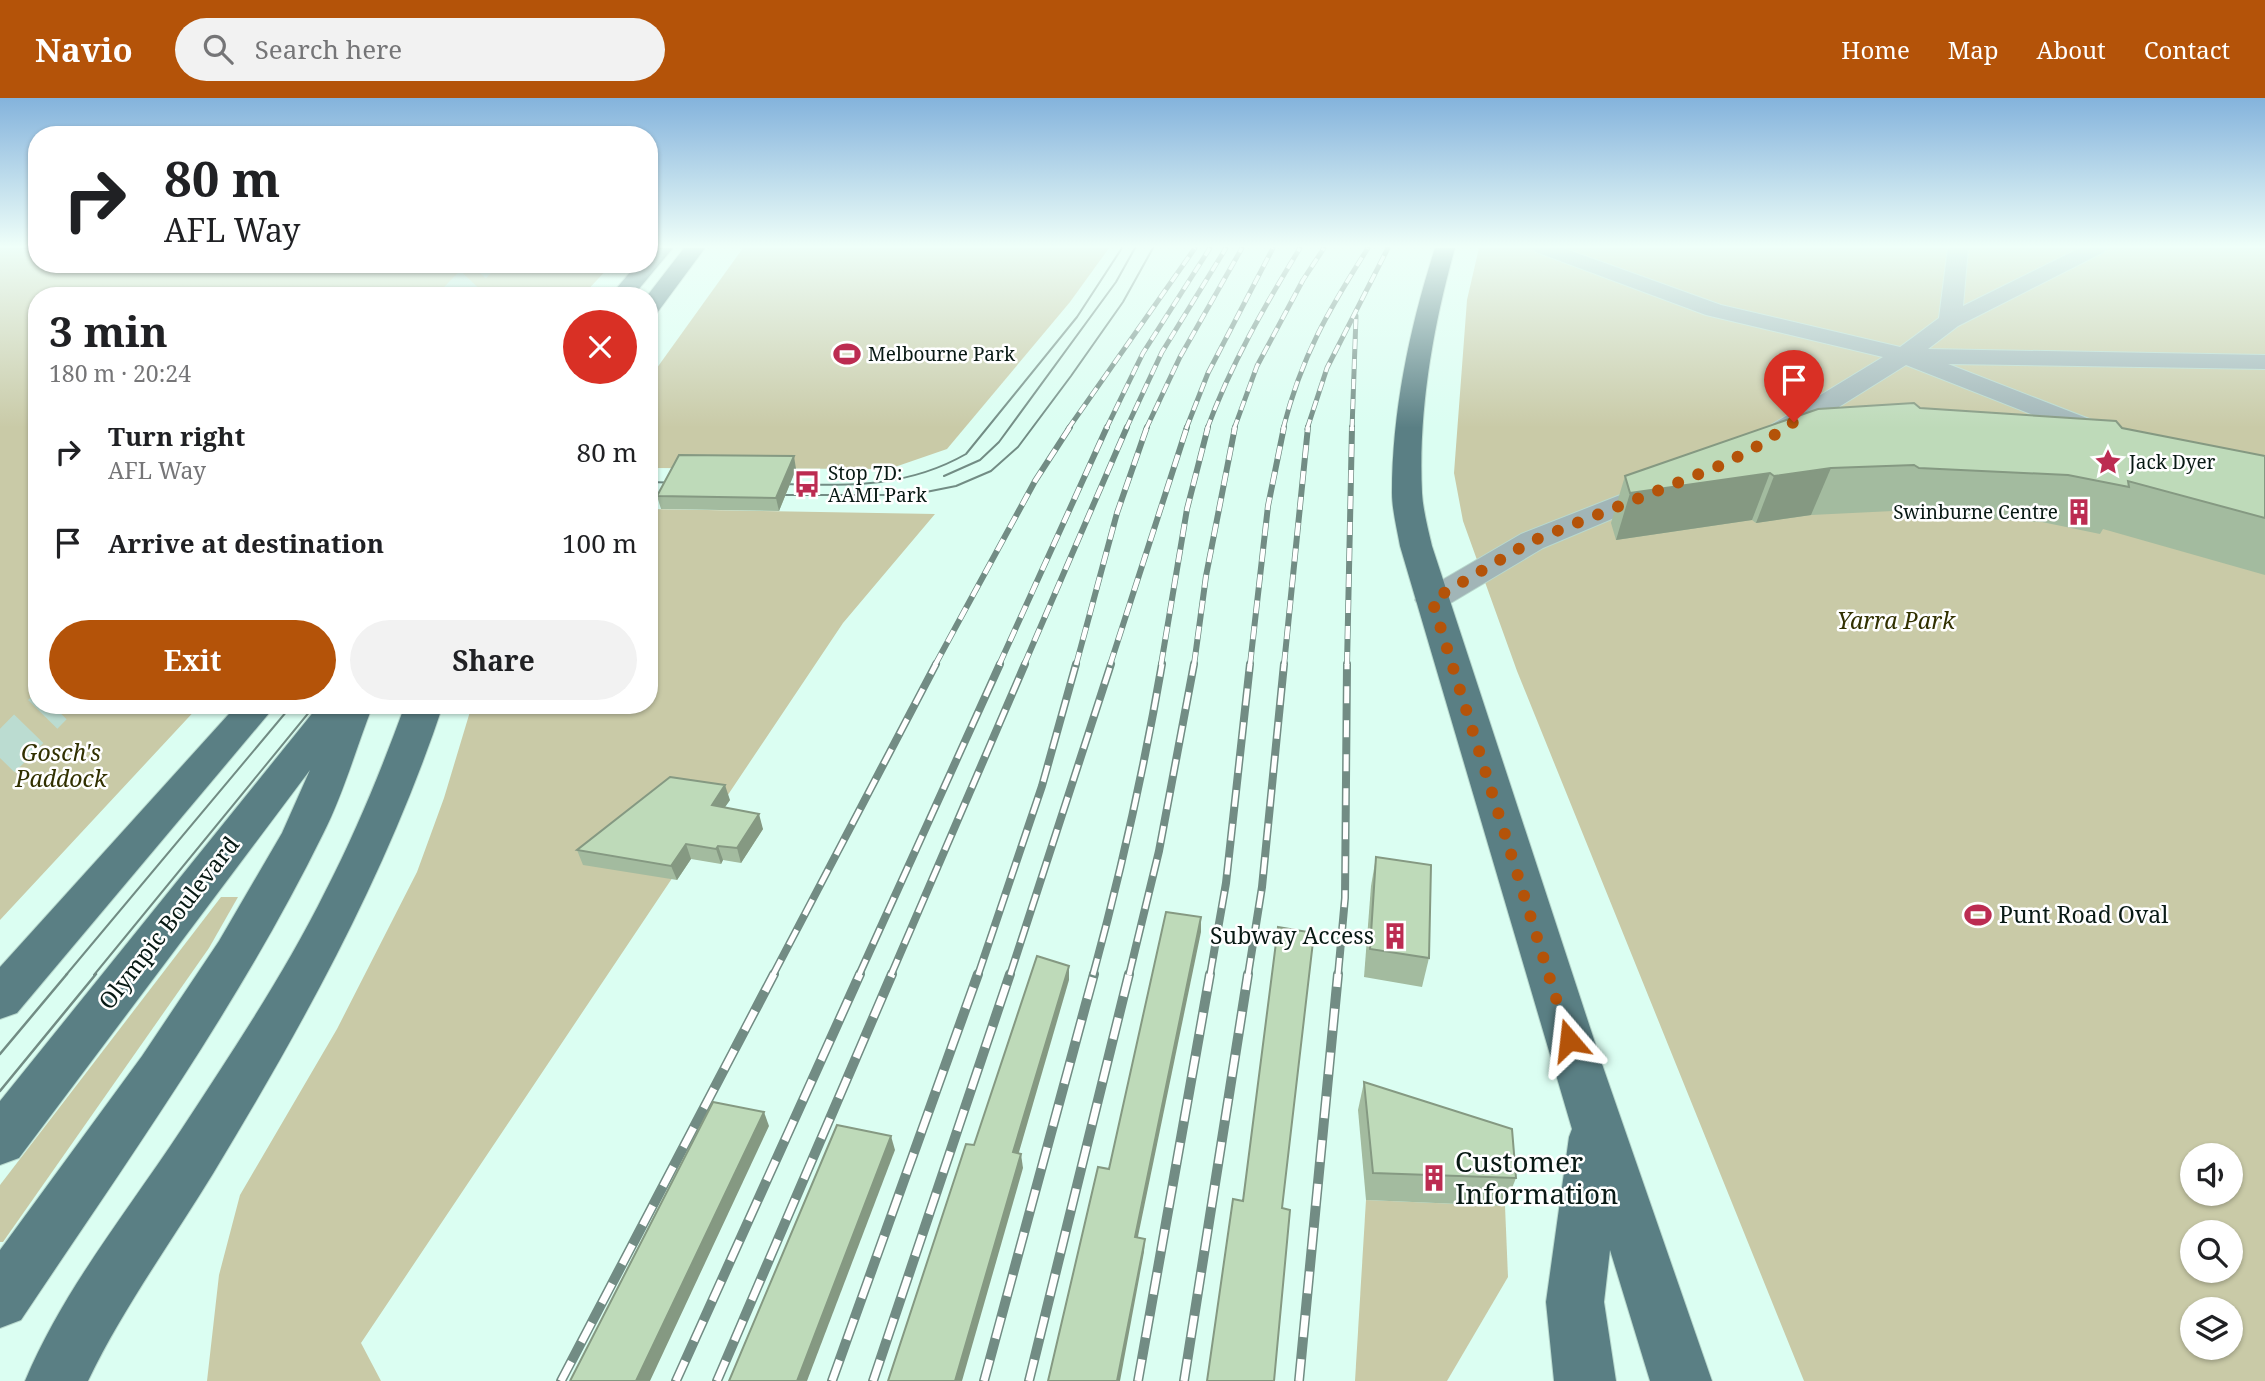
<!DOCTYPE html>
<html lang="en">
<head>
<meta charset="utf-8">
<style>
  :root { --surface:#fff; --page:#f2f2f2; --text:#202124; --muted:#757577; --accent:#b45309 }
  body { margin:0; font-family:"Noto Serif",serif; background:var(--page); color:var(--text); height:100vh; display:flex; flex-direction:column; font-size:26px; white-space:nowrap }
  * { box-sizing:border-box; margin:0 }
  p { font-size:23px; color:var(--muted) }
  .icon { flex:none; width:38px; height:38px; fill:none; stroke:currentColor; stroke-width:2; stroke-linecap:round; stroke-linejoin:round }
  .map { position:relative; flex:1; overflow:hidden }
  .details { position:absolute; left:28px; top:189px; width:630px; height:427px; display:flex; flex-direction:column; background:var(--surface); border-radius:28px; box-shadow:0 2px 5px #0004 }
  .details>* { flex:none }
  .guide { position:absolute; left:28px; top:28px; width:630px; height:147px; border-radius:28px; box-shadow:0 2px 5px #0004; background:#fff; color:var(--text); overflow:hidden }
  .tools { position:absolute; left:2180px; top:1045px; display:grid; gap:14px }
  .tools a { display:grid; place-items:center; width:63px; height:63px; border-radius:50%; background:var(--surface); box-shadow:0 2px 5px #0004; font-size:35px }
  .pin { position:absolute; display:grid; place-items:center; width:60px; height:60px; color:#fff; margin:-72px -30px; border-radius:50% 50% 50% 0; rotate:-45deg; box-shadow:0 0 7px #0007 }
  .pin .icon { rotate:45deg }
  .me { position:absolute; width:77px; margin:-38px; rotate:343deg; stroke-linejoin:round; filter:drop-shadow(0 0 5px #0008) }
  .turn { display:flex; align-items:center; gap:24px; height:147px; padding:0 21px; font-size:32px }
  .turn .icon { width:91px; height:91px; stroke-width:2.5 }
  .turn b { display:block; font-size:49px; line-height:60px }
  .round { display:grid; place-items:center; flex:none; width:74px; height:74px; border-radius:37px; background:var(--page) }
  .summary { display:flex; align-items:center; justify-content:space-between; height:119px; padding:0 21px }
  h1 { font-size:42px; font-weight:700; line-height:52px }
  .primary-button { display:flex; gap:14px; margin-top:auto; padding:14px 21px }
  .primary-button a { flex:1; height:80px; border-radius:42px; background:var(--accent); color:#fff; font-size:28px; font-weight:700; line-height:80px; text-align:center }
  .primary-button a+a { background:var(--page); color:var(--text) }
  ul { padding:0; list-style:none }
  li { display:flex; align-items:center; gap:21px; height:91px; padding:0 21px }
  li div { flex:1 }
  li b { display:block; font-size:26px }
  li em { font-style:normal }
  header { display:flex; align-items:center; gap:42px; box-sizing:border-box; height:98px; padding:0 35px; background:var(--accent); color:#fff }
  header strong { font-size:33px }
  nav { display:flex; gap:38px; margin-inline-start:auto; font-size:24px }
  .search { width:490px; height:63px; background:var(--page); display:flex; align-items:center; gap:18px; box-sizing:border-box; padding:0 24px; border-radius:38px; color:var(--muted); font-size:26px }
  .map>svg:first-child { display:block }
  .green { fill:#c9caa7; fill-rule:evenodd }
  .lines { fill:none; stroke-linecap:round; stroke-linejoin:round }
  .highway-tunnel-far1 { stroke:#bbdcd1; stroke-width:24; stroke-dasharray:24 12; stroke-linecap:butt }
  .highway-tunnel { stroke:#bbdcd1; stroke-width:41; stroke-dasharray:41 20; stroke-linecap:butt }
  .minor-casing { stroke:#b9d9ce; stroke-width:2 }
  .major-casing { stroke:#b9d9ce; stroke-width:2 }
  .minor { fill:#a1b5b7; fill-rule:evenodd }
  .major { fill:#5a7f84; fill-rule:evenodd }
  .tram-far1 { stroke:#728c84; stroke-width:2 }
  .tram { stroke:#728c84; stroke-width:2.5 }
  .rail-far3-casing { stroke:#728c84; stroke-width:5 }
  .rail-far2-casing { stroke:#728c84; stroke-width:6 }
  .rail-far1-casing { stroke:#728c84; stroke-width:8 }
  .rail-casing { stroke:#728c84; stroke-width:10 }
  .rail-far3 { stroke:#fff; stroke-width:3.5; stroke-dasharray:10; stroke-linecap:butt }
  .rail-far2 { stroke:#fff; stroke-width:4.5; stroke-dasharray:13; stroke-linecap:butt }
  .rail-far1 { stroke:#fff; stroke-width:5; stroke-dasharray:17; stroke-linecap:butt }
  .rail { stroke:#fff; stroke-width:7; stroke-dasharray:22; stroke-linecap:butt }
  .wall { fill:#a3bb9f }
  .shaded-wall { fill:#859982 }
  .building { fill:#bedab9; stroke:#859982; stroke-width:2 }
  .route { stroke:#b45309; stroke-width:12; stroke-dasharray:0 21.6 }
  .labels { text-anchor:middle; stroke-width:5; stroke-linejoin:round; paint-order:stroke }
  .far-poi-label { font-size:19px; fill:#081914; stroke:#fff; text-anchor:start }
  .park-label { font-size:23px; font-style:italic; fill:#313000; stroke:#fff }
  .poi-label { font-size:23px; fill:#081914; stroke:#fff; text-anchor:start }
  .street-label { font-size:23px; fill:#081914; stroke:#fff }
  .near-poi-label { font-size:28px; fill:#081914; stroke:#fff; text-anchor:start }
</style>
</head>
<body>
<header>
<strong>Navio</strong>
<div class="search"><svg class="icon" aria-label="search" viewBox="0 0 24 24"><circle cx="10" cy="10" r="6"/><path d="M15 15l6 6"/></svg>Search here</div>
<nav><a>Home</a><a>Map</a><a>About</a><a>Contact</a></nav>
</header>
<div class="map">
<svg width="2265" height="1283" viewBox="0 0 2265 1283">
  <rect width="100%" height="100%" fill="#dbfef2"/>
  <g class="green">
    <path d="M0,150h37v16h575l-30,32h-545v409h163l-200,215z"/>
    <path d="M743,150h366l-39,54 -123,147 -58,20 -240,-1v-89z"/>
    <path d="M1479,150h786v1133h-461l-287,-710 -54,-150 -9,-48 13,-173zM2193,1057h38v39h-38zM2193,1134h38v38h-38zM2193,1211h38v39h-38z"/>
    <path d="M649,411l286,5 -92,109 -482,720 20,38h-174l12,-106 21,-80 97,-166 80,-157 27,-74 28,-93h177z"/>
    <path d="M221,799h17l-29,51 -206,294h-3v-57z"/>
    <path d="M1366,1102l139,6 3,71 -61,104h-92z"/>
  </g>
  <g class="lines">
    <path class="highway-tunnel-far1" d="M452,198l31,-32"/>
    <path class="highway-tunnel" d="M0,660l52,-53"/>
    <defs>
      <g id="minor">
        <path d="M1533,150h30l158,57 179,42 39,-29 9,-70h20l-5,58 117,-58h27l-3,4 -146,74 -30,23 337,6v14l-317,-5 167,65 4,6 -4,6 -10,2 -199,-78 -128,80 -10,2 -10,-2 -4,-6 4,-6 125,-76 -177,-42 -170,-63z"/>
        <path d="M1666,379l10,3 5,6 -5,6 -133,56 -99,59 -12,3 -12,-3 -5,-7 5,-7 101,-59z"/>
      </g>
      <g id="major">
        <path d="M652,150h21l-40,48h-23l27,-32h12z"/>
        <path d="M684,150h21l-48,65 -8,2v-19h-2z"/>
        <path d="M1435,150h20c-22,78 -37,164 -33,245 1,17 6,36 10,53l170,518 110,317h-62l-40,-131 -6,52 12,79h-62l-8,-79 23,-165 3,-8 -172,-583c-3,-17 -8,-36 -8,-53 0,-82 18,-167 43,-245z"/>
        <path d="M237,607h39l-259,308 -17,6v-52z"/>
        <path d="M319,607h54c-17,43 -29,88 -50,129 -84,171 -196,327 -302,486l-21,8v-78l142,-194 77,-115 63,-108 28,-63 -291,388 -19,7v-64z"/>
        <path d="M405,607h38c-56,168 -138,316 -229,467 -42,69 -91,136 -126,209h-63c38,-91 102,-169 156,-251 51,-78 104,-157 145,-240 31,-60 56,-122 79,-185z"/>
      </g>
    </defs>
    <use href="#minor" class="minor-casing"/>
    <use href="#major" class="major-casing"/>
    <use href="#minor" class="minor"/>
    <use href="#major" class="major"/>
    <g class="tram-far1">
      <path d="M944,378l36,-16 19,-18 117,-160 19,-34"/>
      <path d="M649,384l35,1"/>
      <path d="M772,386c70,1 131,6 194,-30l111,-137 45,-69"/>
      <path d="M649,396h28"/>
      <path d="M765,397h146l45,-9 35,-15 27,-24 53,-71 52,-74 30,-54"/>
      <path d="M66,877l226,-270"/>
      <path d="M94,877l221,-270"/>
    </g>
    <g class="tram">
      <path d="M0,956l67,-80"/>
      <path d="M0,993l96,-117"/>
    </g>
    <defs>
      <g id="rail-far3">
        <path d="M1068,331l127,-181"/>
        <path d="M1106,331l37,-76 67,-105"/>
        <path d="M1126,331l36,-77 64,-104"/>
        <path d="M1146,331l34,-72 62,-109"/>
        <path d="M1186,331l22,-56 65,-125"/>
        <path d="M1207,331c24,-65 57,-122 93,-181"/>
        <path d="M1234,331l23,-63 46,-86 21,-32"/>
        <path d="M1283,331c19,-74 45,-118 85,-181"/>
        <path d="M1307,331l20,-61 61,-120"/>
        <path d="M1352,331l4,-113"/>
      </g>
      <g id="rail-far2">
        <path d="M935,567l100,-184 35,-54"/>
        <path d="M999,567l108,-238"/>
        <path d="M1024,567l103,-238"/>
        <path d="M1076,567l41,-152 30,-86"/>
        <path d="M1110,567l77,-238"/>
        <path d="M1161,567l26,-156 21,-82"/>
        <path d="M1194,567l12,-89 29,-149"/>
        <path d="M1250,567l18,-159 16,-79"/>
        <path d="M1284,567l24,-238"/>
        <path d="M1347,567l5,-238"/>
      </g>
      <g id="rail-far1">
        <path d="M773,877l163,-311"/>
        <path d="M859,877l141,-311"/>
        <path d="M891,877l134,-311"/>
        <path d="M978,877l64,-189 34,-122"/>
        <path d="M1010,877l101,-311"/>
        <path d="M1093,877c28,-103 51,-206 69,-311"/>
        <path d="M1129,877l30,-124 35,-187"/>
        <path d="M1210,877l16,-92 24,-219"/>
        <path d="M1248,877l14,-88 22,-223"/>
        <path d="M1338,877l7,-77 2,-234"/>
      </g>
      <g id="rail">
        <path d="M561,1283l213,-407"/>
        <path d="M676,1283l184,-407"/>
        <path d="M717,1283l175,-407"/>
        <path d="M832,1283l146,-407"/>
        <path d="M873,1283l137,-407"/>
        <path d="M984,1283l110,-407"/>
        <path d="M1029,1283l100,-407"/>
        <path d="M1138,1283l72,-407"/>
        <path d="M1184,1283l64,-407"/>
        <path d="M1299,1283l39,-407"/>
      </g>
    </defs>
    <use href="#rail-far3" class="rail-far3-casing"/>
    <use href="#rail-far2" class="rail-far2-casing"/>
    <use href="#rail-far1" class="rail-far1-casing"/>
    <use href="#rail" class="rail-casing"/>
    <use href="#rail-far3" class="rail-far3"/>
    <use href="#rail-far2" class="rail-far2"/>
    <use href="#rail-far1" class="rail-far1"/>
    <use href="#rail" class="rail"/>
  </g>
  <g class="wall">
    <path d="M393,166h124l-7,7h-114z"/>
    <path d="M1920,310l202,20 143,28v119l-162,-46 -3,5 -58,-12 -145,-7 -4,-4 -82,4 -55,8 -4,-3 -136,20 -5,-17 14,-47z"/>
    <path d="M796,371l-17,42 -118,-2 -4,-13z"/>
    <path d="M730,702l-6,8 39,21 -22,34 -18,-3 -2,4 -30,-5 -14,21 -94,-15 -6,-15z"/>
    <path d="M1376,759l53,101 -7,29 -58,-10 7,-91z"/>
    <path d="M1364,984l152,96 -11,28 -139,-6 -8,-90z"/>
  </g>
  <g class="shaded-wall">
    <path d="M508,166h9l-7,7z"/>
    <path d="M794,358l2,13 -17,42 -3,-13z"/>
    <path d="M1831,370l-20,47 -55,8 18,-47z"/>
    <path d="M1770,375l-18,47 -136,20 14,-47z"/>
    <path d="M725,687l5,15 -14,20 -4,-15z"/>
    <path d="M759,716l4,15 -22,34 -4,-15z"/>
    <path d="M686,746l5,15 -14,21 -6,-14z"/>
    <path d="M718,748l5,14 -2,4 -5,-15z"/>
    <path d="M1201,819v15l-66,319v-14z"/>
    <path d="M1069,868v14l-54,186 -2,-14z"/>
    <path d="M764,1014l5,14 -119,255h-14z"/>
    <path d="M891,1038l4,14 -88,231h-10z"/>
    <path d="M1021,1056l2,14 -61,213h-7z"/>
    <path d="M1145,1141l-1,13 -24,129h-3z"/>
  </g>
  <g class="building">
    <path d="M1914,305l6,5 196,13 6,7 143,28v62l-137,-37 1,6 -61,-12 -149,-7 -5,-3 -83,3 -57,8 -4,-3 -140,20 -5,-17 193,-67z"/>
    <path d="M679,357l115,1 -18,42 -119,-2z"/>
    <path d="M670,679l55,8 -13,20 47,9 -22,34 -19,-2 -2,3 -30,-5 -15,22 -94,-16z"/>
    <path d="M1376,759l55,8 -2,93 -59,-9z"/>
    <path d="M1166,814l35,5 -66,320 10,2 -28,142h-69l50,-214 11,2z"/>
    <path d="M1278,829l36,6 -32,275 8,2 -16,171h-67l26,-182 10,2z"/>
    <path d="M1037,858l32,10 -56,186 8,2 -66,227h-67l78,-237 8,1z"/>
    <path d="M1364,984l148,47 4,49 -143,-5z"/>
    <path d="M713,1004l51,10 -128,269h-66z"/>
    <path d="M837,1027l54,11 -94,245h-68z"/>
  </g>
  <linearGradient id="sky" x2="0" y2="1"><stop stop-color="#84b3dc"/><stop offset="0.45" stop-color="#effff9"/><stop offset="1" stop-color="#effff9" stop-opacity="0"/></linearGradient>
  <rect width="2265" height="330" fill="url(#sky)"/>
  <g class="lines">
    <path class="route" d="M1569,942l-137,-440 100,-59 187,-75 34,-17 41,-27"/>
  </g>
  <defs>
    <symbol id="stadium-bare" viewBox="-9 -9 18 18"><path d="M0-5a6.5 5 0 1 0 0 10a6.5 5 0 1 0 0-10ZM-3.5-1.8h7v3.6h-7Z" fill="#bc2c51" stroke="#fff" stroke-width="2.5" paint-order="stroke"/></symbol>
    <symbol id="sight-bare" viewBox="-9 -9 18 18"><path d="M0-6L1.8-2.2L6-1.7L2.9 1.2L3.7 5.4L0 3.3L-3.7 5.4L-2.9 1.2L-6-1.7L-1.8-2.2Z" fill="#bc2c51" stroke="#fff" stroke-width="2.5" paint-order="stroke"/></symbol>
    <symbol id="bus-bare" viewBox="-9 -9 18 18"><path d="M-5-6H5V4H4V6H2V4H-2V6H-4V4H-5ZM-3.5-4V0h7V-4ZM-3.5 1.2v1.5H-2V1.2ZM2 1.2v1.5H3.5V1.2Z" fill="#bc2c51" stroke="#fff" stroke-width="2.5" paint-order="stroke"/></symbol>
    <symbol id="building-bare" viewBox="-9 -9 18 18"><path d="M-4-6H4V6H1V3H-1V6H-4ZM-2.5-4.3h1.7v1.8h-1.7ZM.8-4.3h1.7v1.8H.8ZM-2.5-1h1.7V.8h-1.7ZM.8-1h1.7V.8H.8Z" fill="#bc2c51" stroke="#fff" stroke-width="2.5" paint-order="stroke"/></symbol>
  </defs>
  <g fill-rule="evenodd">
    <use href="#stadium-bare" x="828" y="237" width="38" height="38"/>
    <use href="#sight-bare" x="2089" y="345" width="38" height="38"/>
    <use href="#bus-bare" x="788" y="367" width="38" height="38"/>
    <use href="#building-bare" x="2060" y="395" width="38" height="38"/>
    <use href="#stadium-bare" x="1959" y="798" width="38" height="38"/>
    <use href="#building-bare" x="1376" y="819" width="38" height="38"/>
    <use href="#building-bare" x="1415" y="1061" width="38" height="38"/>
  </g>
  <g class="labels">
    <g class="far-poi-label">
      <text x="868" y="263">Melbourne Park</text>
      <text x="2129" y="371">Jack Dyer</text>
      <text x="828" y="382">Stop 7D:<tspan x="828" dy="22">AAMI Park</tspan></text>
      <text x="2058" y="421" text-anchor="end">Swinburne Centre</text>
    </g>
    <g class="park-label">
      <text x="1896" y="531">Yarra Park</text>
      <text x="61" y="663">Gosch's<tspan x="61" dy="26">Paddock</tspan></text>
    </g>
    <g class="poi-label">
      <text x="1999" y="825">Punt Road Oval</text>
      <text x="1374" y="846" text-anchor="end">Subway Access</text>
    </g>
    <g class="street-label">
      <text transform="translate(169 825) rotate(-52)" y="8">Olympic Boulevard</text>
    </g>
    <g class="near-poi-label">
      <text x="1455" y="1074">Customer<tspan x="1455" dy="32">Information</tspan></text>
    </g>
  </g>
</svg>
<div class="tools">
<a><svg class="icon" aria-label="sound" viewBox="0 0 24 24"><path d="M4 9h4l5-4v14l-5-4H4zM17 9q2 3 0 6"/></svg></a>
<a><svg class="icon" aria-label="search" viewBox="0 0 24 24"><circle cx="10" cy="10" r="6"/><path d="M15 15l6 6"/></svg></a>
<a><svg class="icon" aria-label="layers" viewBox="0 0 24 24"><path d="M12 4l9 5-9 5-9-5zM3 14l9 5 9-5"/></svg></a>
</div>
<div class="pin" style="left:1794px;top:324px;background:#d93025"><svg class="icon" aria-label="arrive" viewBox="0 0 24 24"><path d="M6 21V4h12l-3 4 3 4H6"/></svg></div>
<svg class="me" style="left:1569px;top:942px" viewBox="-20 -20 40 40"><path d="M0-17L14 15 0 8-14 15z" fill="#b45309" stroke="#fff" stroke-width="4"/></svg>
<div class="guide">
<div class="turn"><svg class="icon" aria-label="right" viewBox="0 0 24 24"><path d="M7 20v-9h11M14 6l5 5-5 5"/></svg><div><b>80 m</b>AFL Way</div></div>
</div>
<section class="details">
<div class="summary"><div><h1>3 min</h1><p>180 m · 20:24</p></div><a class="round" style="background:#d93025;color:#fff"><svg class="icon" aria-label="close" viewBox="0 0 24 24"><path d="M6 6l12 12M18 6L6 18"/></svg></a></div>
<ul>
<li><svg class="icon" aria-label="right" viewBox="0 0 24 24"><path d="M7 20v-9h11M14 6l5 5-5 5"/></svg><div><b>Turn right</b><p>AFL Way</p></div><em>80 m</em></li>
<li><svg class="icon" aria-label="arrive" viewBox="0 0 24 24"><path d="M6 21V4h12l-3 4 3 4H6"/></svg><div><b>Arrive at destination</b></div><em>100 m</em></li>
</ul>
<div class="primary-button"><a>Exit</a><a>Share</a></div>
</section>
</div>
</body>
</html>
